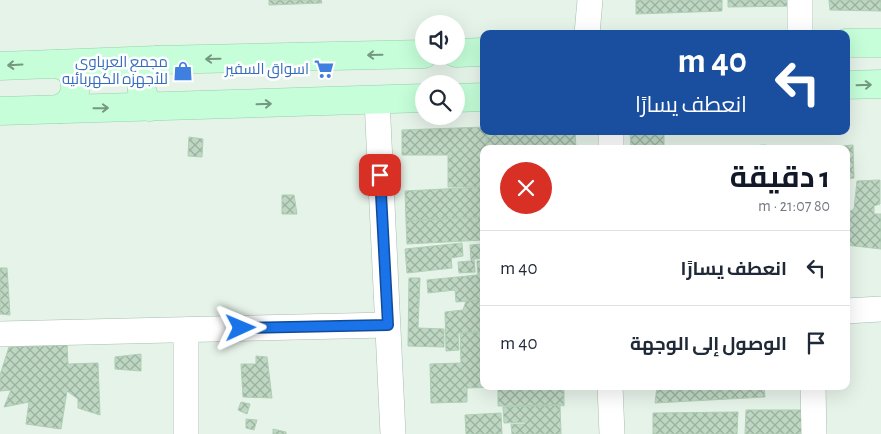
<!DOCTYPE html>
<html lang="ar">
<head>
<meta charset="utf-8">
<style>
  :root { --surface:#fff; --page:#f6f6f7; --text:#1f2937; --muted:#747a83; --line:#e0e1e3; --accent:#111827 }
  body { margin:0; font-family:"Alegreya Sans",Cairo,sans-serif; background:var(--page); color:var(--text); direction:rtl; height:100vh; display:flex; flex-direction:column; font-size:19px; white-space:nowrap }
  * { box-sizing:border-box; margin:0 }
  p { font-size:16px; color:var(--muted) }
  .icon { flex:none; width:28px; height:28px; fill:none; stroke:currentColor; stroke-width:2; stroke-linecap:round; stroke-linejoin:round }
  .map { position:relative; flex:1; overflow:hidden; direction:ltr }
  .details { position:absolute; left:480px; top:145px; width:370px; height:245px; display:flex; flex-direction:column; background:var(--surface); border-radius:10px; box-shadow:0 5px 20px #0002; direction:rtl }
  .details>* { flex:none }
  .guide { position:absolute; left:480px; top:30px; width:370px; height:105px; border-radius:10px; box-shadow:0 5px 20px #0002; direction:rtl; background:#1a4fa0; color:#fff; overflow:hidden }
  .tools { position:absolute; left:415px; top:15px; display:grid; gap:10px }
  .tools a { display:grid; place-items:center; width:50px; height:50px; border-radius:50%; background:var(--surface); box-shadow:0 5px 20px #0002; font-size:25px }
  .pin { position:absolute; display:grid; place-items:center; width:42px; height:42px; color:#fff; margin:-21px; border-radius:10px; box-shadow:0 2px 8px #0006 }
  .me { position:absolute; width:55px; margin:-28px; rotate:89deg; stroke-linejoin:round; filter:drop-shadow(0 0 4px #0008) }
  .turn { display:flex; align-items:center; gap:18px; height:105px; padding:0 20px; font-size:22px }
  .turn .icon { width:65px; height:65px; stroke-width:2.5 }
  .turn b { display:block; font-size:35px; line-height:42px }
  .round { display:grid; place-items:center; flex:none; width:52px; height:52px; border-radius:26px; background:var(--page) }
  .summary { display:flex; align-items:center; justify-content:space-between; height:85px; padding:0 20px }
  h1 { font-size:30px; font-weight:700; line-height:38px; color:var(--accent) }
  ul { padding:0; list-style:none }
  li { display:flex; align-items:center; gap:15px; height:75px; padding:0 20px; border-top:1px solid var(--line) }
  li div { flex:1 }
  li b { display:block; font-size:19px }
  li em { font-style:normal }
  .map>svg:first-child { display:block }
  .building { fill:url(#building-cross-hatch); stroke:#afcfb5 }
  .lines { fill:none; stroke-linecap:round; stroke-linejoin:round }
  .street-casing { stroke:#a8beae; stroke-width:26 }
  .secondary-casing { stroke:#96d2aa; stroke-width:29 }
  .street { stroke:#fff; stroke-width:25 }
  .secondary { stroke:#c5fed9; stroke-width:28 }
  .oneway { stroke:#769880 }
  .route-casing { stroke:#114b97; stroke-width:12 }
  .route { stroke:#1a73e8; stroke-width:9 }
  .labels { text-anchor:middle; stroke-width:5; stroke-linejoin:round; paint-order:stroke }
  .shop-label { font-size:15px; fill:#366cbe; stroke:#fff; text-anchor:end }
</style>
</head>
<body>
<div class="map">
<svg width="881" height="434" viewBox="0 0 881 434">
  <defs>
    <pattern id="building-cross-hatch" width="8" height="8" patternUnits="userSpaceOnUse" patternTransform="scale(1.25)"><rect width="8" height="8" fill="#bed7c3"/><path d="M0 0l8 8M0 8l8-8" fill="none" stroke="#9bb09f"/></pattern>
  </defs>
  <rect width="100%" height="100%" fill="#e6f3e9"/>
  <g class="building">
    <path d="M269,0h52l1,3 -53,2z"/>
    <path d="M636,0h86v11l-86,3z"/>
    <path d="M728,0h65l1,6 -66,1z"/>
    <path d="M829,0h52v11l-51,-1z"/>
    <path d="M484,127v4h3v18h-3v38h-36v-32h-46v-25z"/>
    <path d="M487,131h88l1,17 -89,1z"/>
    <path d="M630,131h34v18h-33z"/>
    <path d="M189,137l14,2 -1,18 -14,-1z"/>
    <path d="M766,145v4h-17v-3z"/>
    <path d="M853,145l1,33 -8,1v-30h-36z"/>
    <path d="M880,180v24l-6,2v8h7v35l-35,-4v-17h2v-16l6,-3 3,-28z"/>
    <path d="M484,187v30l-78,4 -1,-30z"/>
    <path d="M282,195h12l3,19h-15z"/>
    <path d="M484,217v23l-77,4 -1,-23z"/>
    <path d="M462,243l1,13 -12,2 1,10 -45,5 -2,-24z"/>
    <path d="M484,244v14l-10,1 1,13 -16,1 -1,-11 13,-1 -1,-16z"/>
    <path d="M477,261h7v39l-28,2 -1,-12 -27,3 -1,-13 51,-5z"/>
    <path d="M0,268h7l3,47 -10,-1z"/>
    <path d="M409,278h11l-2,50 26,1v18l-36,-1z"/>
    <path d="M484,300v31l-26,2 1,17 -13,1 -1,-39 18,-2 3,-9z"/>
    <path d="M484,332v54h12v1l-29,1v14l-36,1 -1,-39 31,-1 -1,-30z"/>
    <path d="M67,345l1,19 30,-1 2,52 -22,-7v-9l-11,-8 -6,38 -35,-5 3,-22 -25,5 7,-17 -11,1v-16l9,-28z"/>
    <path d="M141,354v17l-26,-2v-12z"/>
    <path d="M256,356l11,1 5,41 -29,-1 -2,-33h15z"/>
    <path d="M498,386h66v20l-4,-1 -62,1z"/>
    <path d="M657,386h107l1,11 -110,6z"/>
    <path d="M241,402l9,2 -3,10 -9,-4z"/>
    <path d="M560,405l1,29h-49l-1,-10h14v-2l-21,1 -1,-16z"/>
    <path d="M746,410h60l1,24h-62z"/>
    <path d="M738,412l-1,22h-84v-21z"/>
    <path d="M501,413l1,21h-36l-1,-19z"/>
    <path d="M246,419l11,1 -3,10 -8,-2z"/>
    <path d="M273,429l13,3v2h-13z"/>
  </g>
  <g class="lines">
    <defs>
      <g id="street">
        <path d="M800,0v34"/>
        <path d="M587,34l3,-34"/>
        <path d="M377,100l16,334"/>
        <path d="M611,149v-18"/>
        <path d="M846,311l35,-2"/>
        <path d="M186,330v104"/>
        <path d="M0,334l387,-9"/>
        <path d="M610,386l2,48"/>
        <path d="M813,386l1,48"/>
      </g>
      <g id="secondary">
        <path d="M846,43h35"/>
        <path d="M456,53l28,-1"/>
        <path d="M58,64l11,5 6,10v13l-5,10 -10,7"/>
        <path d="M0,66l157,-6 267,-6"/>
        <path d="M846,85l35,-1"/>
        <path d="M456,98l28,-1"/>
        <path d="M150,107c-13,-19 -12,-33 7,-47"/>
        <path d="M0,111l424,-13"/>
      </g>
    </defs>
    <use href="#street" class="street-casing"/>
    <use href="#secondary" class="secondary-casing"/>
    <use href="#street" class="street"/>
    <use href="#secondary" class="secondary"/>
  </g>
  <defs><path id="oneway-shaft" d="M-6 0H5M1.5-3L5.5 0L1.5 3" fill="none" stroke-width="1.6" stroke-linecap="round" stroke-linejoin="round" transform="scale(1.25)"/></defs>
  <g class="oneway">
    <use href="#oneway-shaft" transform="translate(375 55) rotate(179)"/>
    <use href="#oneway-shaft" transform="translate(213 59) rotate(179)"/>
    <use href="#oneway-shaft" transform="translate(15 65) rotate(177)"/>
    <use href="#oneway-shaft" transform="translate(864 85) rotate(-2)"/>
    <use href="#oneway-shaft" transform="translate(264 104) rotate(-2)"/>
    <use href="#oneway-shaft" transform="translate(101 108) rotate(-1)"/>
  </g>
  <g class="lines">
    <defs>
      <path id="route" d="M241,328l147,-3 -8,-150"/>
    </defs>
    <use href="#route" class="route-casing"/>
    <use href="#route" class="route"/>
  </g>
  <defs>
    <symbol id="supermarket-bare" viewBox="-9 -9 18 18"><path d="M-6-5.5h2.5l.6 2H6L4.5 2H-2.5L-4.4-4H-6ZM-1.5 3.2a1.3 1.3 0 1 0 .1 0ZM3 3.2a1.3 1.3 0 1 0 .1 0Z" fill="#3f7fe0" stroke="#fff" stroke-width="2.5" paint-order="stroke"/></symbol>
    <symbol id="shop-bare" viewBox="-9 -9 18 18"><path d="M-5-2.5h2.3a2.7 3.5 0 0 1 5.4 0H5L5.5 6h-11ZM-1.5-2.5h3a1.5 2.3 0 0 0-3 0Z" fill="#3f7fe0" stroke="#fff" stroke-width="2.5" paint-order="stroke"/></symbol>
  </defs>
  <g fill-rule="evenodd">
    <use href="#supermarket-bare" x="310" y="55" width="28" height="28"/>
    <use href="#shop-bare" x="169" y="57" width="28" height="28"/>
  </g>
  <g class="labels">
    <g class="shop-label">
      <text x="168" y="67">مجمع العرباوي<tspan x="168" dy="17">للأجهزه الكهربائيه</tspan></text>
      <text x="309" y="74">اسواق السفير</text>
    </g>
  </g>
</svg>
<div class="tools">
<a><svg class="icon" aria-label="sound" viewBox="0 0 24 24"><path d="M4 9h4l5-4v14l-5-4H4zM17 9q2 3 0 6"/></svg></a>
<a><svg class="icon" aria-label="search" viewBox="0 0 24 24"><circle cx="10" cy="10" r="6"/><path d="M15 15l6 6"/></svg></a>
</div>
<div class="pin" style="left:380px;top:175px;background:#d93025"><svg class="icon" aria-label="arrive" viewBox="0 0 24 24"><path d="M6 21V4h12l-3 4 3 4H6"/></svg></div>
<svg class="me" style="left:241px;top:328px" viewBox="-20 -20 40 40"><path d="M0-17L14 15 0 8-14 15z" fill="#1a73e8" stroke="#fff" stroke-width="4"/></svg>
<div class="guide">
<div class="turn"><svg class="icon" aria-label="left" viewBox="0 0 24 24"><path d="M17 20v-9H6M10 6l-5 5 5 5"/></svg><div><b>40 m</b>انعطف يسارًا</div></div>
</div>
<section class="details">
<div class="summary"><div><h1>1 دقيقة</h1><p>80 m · 21:07</p></div><a class="round" style="background:#d93025;color:#fff"><svg class="icon" aria-label="close" viewBox="0 0 24 24"><path d="M6 6l12 12M18 6L6 18"/></svg></a></div>
<ul>
<li><svg class="icon" aria-label="left" viewBox="0 0 24 24"><path d="M17 20v-9H6M10 6l-5 5 5 5"/></svg><div><b>انعطف يسارًا</b></div><em>40 m</em></li>
<li><svg class="icon" aria-label="arrive" viewBox="0 0 24 24"><path d="M6 21V4h12l-3 4 3 4H6"/></svg><div><b>الوصول إلى الوجهة</b></div><em>40 m</em></li>
</ul>
</section>
</div>
</body>
</html>
